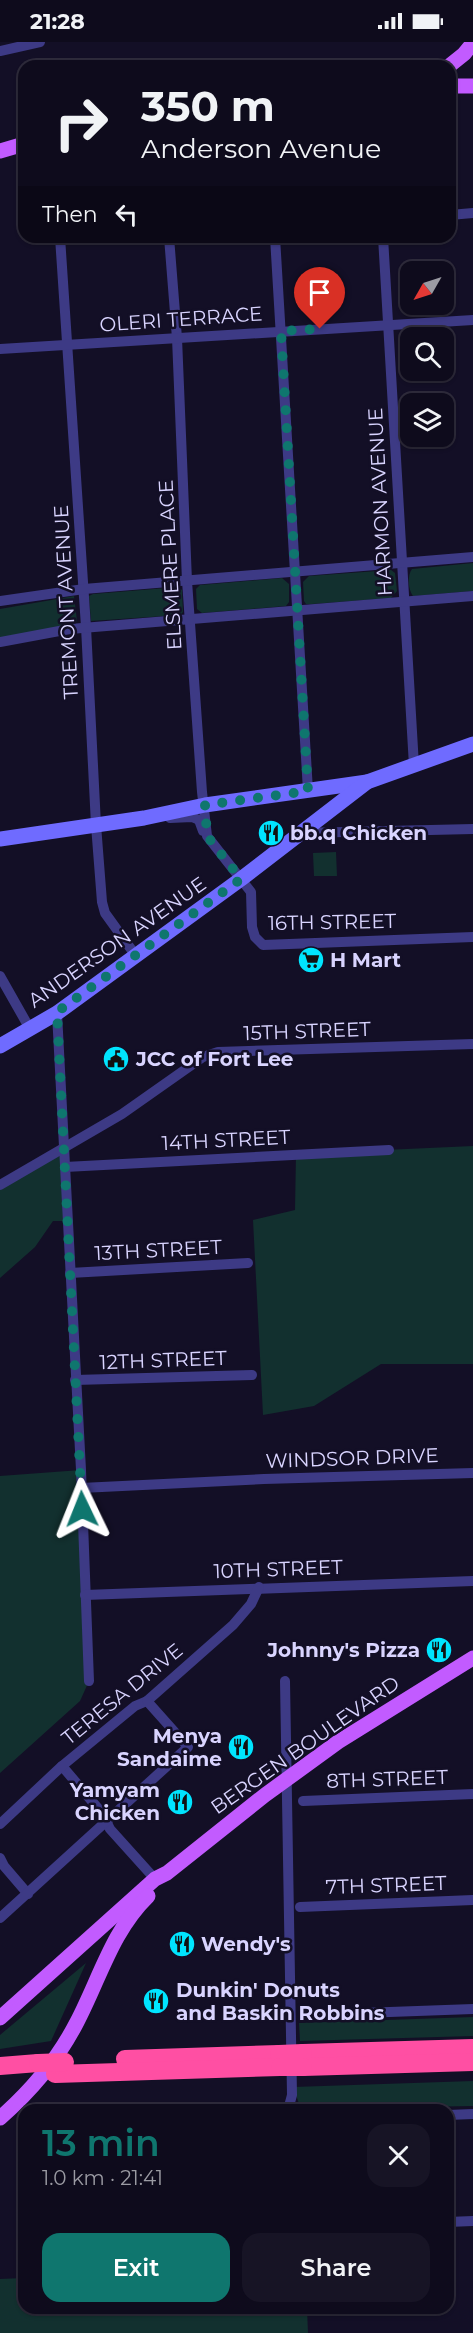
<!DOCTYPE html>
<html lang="en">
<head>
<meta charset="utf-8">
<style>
  :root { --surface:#0e0b1c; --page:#171425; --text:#f1f3f6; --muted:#9b9ba3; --line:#2e2b3b; --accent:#0f766e }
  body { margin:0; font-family:Montserrat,sans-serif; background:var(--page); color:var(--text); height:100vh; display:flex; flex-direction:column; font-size:22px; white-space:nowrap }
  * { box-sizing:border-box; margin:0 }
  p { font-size:20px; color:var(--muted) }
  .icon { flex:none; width:33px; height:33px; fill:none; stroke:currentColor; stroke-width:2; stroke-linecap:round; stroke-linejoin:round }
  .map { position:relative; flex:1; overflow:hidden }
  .details { position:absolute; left:18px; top:2062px; width:436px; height:210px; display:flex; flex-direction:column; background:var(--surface); border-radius:18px; box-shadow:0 2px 4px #0004,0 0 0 2px var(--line) }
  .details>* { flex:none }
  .top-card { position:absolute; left:18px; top:18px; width:438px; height:183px; border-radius:18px; box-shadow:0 2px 4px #0004,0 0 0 2px var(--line); background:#0e0b1c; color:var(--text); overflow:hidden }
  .needle { width:39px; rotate:231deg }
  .controls { position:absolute; left:400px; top:219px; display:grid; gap:12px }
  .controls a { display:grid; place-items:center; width:54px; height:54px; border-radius:12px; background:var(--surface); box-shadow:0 2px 4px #0004,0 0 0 2px var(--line); font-size:30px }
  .pin { position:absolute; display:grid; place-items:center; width:51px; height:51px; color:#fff; margin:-62px -26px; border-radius:50% 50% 50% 0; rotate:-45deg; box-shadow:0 0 6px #0007 }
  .pin .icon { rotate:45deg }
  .me { position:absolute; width:66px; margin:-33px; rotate:358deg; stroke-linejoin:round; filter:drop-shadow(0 0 4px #0008) }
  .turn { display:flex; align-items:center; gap:21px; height:126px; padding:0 24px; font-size:27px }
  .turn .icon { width:78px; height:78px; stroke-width:2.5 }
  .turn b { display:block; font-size:42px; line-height:51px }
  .then { display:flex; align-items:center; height:57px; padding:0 24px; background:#0003; gap:12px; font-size:22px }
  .round { display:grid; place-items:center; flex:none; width:63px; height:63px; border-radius:18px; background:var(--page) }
  .headline { display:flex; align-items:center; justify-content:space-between; height:102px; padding:0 24px }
  h1 { font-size:36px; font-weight:600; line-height:45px; color:var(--accent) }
  .primary-button { display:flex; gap:12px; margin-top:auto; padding:12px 24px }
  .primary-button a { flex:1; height:69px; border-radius:18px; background:var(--accent); color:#fff; font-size:24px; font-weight:600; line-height:69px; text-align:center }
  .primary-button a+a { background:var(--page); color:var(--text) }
  .status { display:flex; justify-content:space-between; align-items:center; height:42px; padding:0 30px; background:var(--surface); direction:ltr }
  .status svg { height:16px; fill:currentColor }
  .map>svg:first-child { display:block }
  .green { fill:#12302f }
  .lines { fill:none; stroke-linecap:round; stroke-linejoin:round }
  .street { stroke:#3d3a85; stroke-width:10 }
  .secondary { stroke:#6f6bff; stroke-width:15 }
  .primary { stroke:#c25bff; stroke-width:15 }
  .highway { stroke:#ff4fa3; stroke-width:18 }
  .highway-bridge { stroke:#ff4fa3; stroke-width:18 }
  .route { stroke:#0f766e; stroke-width:10; stroke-dasharray:0 18 }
  .labels { text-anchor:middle; stroke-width:5; stroke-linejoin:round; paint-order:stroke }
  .street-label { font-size:20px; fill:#d9d4ff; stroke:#130f26 }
  .poi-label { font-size:20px; font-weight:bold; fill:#d9d4ff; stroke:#130f26; text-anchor:start }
</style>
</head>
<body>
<div class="status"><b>21:28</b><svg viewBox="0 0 49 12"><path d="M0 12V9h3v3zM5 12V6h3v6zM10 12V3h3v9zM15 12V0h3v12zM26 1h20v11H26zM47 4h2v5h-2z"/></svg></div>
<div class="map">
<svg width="473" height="2291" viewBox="0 0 473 2291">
  <rect width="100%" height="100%" fill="#130f26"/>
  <g class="green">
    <path d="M473,521v28l-60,5c-5,-6 -6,-21 -1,-27z"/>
    <path d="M391,528l4,3 2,18 -6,7 -79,6h-6l-2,-3 -1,-19 6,-6z"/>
    <path d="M282,536l7,6v18l-3,4 -84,7 -5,-4 -1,-20 4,-4z"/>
    <path d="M178,545l4,3 1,22 -3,3 -89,6 -2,-25 4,-2z"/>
    <path d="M74,554l3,25 -2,3 -75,14v-29z"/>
    <path d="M336,810l1,24h-23l-1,-23z"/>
    <path d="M473,1104v218h-92l-67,42 -51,9 -10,-195 42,-10 1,-56z"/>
    <path d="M64,1107l3,72h-14l-18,26 -35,31v-93z"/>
    <path d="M81,1428l8,211 -9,20 -80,72v-297z"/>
    <path d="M86,1921l-35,78 -51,8v-14z"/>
    <path d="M473,1975v19l-173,5 -1,-18z"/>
    <path d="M473,2039v25l-172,3 -8,-22z"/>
    <path d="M24,2236v30l283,1 1,24h-308v-54z"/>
  </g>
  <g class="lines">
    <g class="street">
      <path d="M0,9l40,-9"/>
      <path d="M450,173l23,-2"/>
      <path d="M60,195l26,390 10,198 6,77 3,11 31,43"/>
      <path d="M169,195l8,101 10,243 15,211 5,44 44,56 1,35 3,10 8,8 210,-8"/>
      <path d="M275,195l33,554"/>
      <path d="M383,195l31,529"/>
      <path d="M0,307l473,-29"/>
      <path d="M0,559l84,-12 389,-32"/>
      <path d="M0,600l70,-13 403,-33"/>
      <path d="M170,776l22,-1 7,3 4,11"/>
      <path d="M302,791l171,-4"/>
      <path d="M0,934l30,53"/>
      <path d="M57,971l24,457 8,211"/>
      <path d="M65,1125l324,-17"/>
      <path d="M0,1143l122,-71 81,-57 15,-5 255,-8"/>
      <path d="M70,1231l178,-10"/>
      <path d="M75,1338l177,-5"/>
      <path d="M81,1446l183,-9 209,-6"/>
      <path d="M85,1553l388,-14"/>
      <path d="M285,1639l7,414 -4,15"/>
      <path d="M62,1724l40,47 8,16 45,50"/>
      <path d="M303,1759l170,-7"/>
      <path d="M0,1782l62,-58 73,-60 12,-5 86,-76 18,-21 8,-17"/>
      <path d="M0,1816l4,8 24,28"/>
      <path d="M300,1865l173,-7"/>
      <path d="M0,1876l188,-171 -41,-46"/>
      <path d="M306,1973l167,-6"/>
      <path d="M448,2073l25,-1"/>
      <path d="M448,2180l25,-1"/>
    </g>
    <g class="secondary">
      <path d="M0,797l144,-21 61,-13 162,-23"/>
      <path d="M0,1004l57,-33 184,-134 126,-97 106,-38"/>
    </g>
    <g class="primary">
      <path d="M449,24l15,-12 9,-11"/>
      <path d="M450,44h23"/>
      <path d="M0,109l24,-7"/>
      <path d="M0,1976l155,-139 12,-6 98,-78 73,-53 135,-84"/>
      <path d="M0,2076c31,-27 58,-59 77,-96 23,-44 35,-91 71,-126"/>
    </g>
    <g class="highway">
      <path d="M303,2011l170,-5"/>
      <path d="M125,2017l154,-5"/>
      <path d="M0,2024l38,-3"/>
      <path d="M303,2025l170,-5"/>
      <path d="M55,2032l225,-7"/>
    </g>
    <g class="highway-bridge">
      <path d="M279,2012l24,-1"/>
      <path d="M38,2021l27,-1"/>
      <path d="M280,2025h23"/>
    </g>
  </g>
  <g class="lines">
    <path class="route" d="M82,1467l-25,-497 184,-133 -34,-43 -2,-31 103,-14 -27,-460 39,-2"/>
  </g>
  <defs>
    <symbol id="restaurant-disc" viewBox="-11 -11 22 22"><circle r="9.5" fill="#00e5ff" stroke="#130f26"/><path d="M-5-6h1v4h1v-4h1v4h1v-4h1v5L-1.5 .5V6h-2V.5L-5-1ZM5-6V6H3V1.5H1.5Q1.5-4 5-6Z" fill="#111"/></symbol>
    <symbol id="supermarket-disc" viewBox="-11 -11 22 22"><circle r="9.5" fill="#00e5ff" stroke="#130f26"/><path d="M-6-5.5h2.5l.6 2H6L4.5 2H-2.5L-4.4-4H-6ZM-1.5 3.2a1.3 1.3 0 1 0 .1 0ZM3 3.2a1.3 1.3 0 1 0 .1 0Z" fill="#111"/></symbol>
    <symbol id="civic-disc" viewBox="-11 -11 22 22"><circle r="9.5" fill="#00e5ff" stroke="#130f26"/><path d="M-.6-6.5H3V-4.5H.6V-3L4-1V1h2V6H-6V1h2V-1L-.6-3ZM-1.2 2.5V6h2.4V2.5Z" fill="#111"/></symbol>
  </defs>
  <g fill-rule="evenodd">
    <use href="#restaurant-disc" x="256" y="776" width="30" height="30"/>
    <use href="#supermarket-disc" x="296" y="903" width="30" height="30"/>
    <use href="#civic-disc" x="101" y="1002" width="30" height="30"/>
    <use href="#restaurant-disc" x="424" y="1593" width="30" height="30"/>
    <use href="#restaurant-disc" x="226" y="1690" width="30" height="30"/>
    <use href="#restaurant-disc" x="165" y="1745" width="30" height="30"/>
    <use href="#restaurant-disc" x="167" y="1887" width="30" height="30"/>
    <use href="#restaurant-disc" x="141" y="1944" width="30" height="30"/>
  </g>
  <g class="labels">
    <g class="street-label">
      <text transform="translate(181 277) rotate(-4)" y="7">OLERI TERRACE</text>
      <text transform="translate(380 460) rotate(-93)" y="7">HARMON AVENUE</text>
      <text transform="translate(170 523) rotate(-93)" y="7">ELSMERE PLACE</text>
      <text transform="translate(66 560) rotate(-93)" y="7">TREMONT AVENUE</text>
      <text transform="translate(332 880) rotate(-1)" y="7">16TH STREET</text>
      <text transform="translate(117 900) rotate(-35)" y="7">ANDERSON AVENUE</text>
      <text transform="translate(307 989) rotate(-2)" y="7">15TH STREET</text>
      <text transform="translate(226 1098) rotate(-3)" y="7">14TH STREET</text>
      <text transform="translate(158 1208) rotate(-3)" y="7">13TH STREET</text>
      <text transform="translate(163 1318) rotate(-2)" y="7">12TH STREET</text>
      <text transform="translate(352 1416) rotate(-2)" y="7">WINDSOR DRIVE</text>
      <text transform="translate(278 1527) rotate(-2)" y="7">10TH STREET</text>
      <text transform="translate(122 1652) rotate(-39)" y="7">TERESA DRIVE</text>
      <text transform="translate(305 1703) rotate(-35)" y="7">BERGEN BOULEVARD</text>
      <text transform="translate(387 1737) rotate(-2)" y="7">8TH STREET</text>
      <text transform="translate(386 1843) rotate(-2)" y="7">7TH STREET</text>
    </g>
    <g class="poi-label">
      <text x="290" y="798">bb.q Chicken</text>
      <text x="330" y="925">H Mart</text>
      <text x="136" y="1024">JCC of Fort Lee</text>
      <text x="420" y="1615" text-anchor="end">Johnny's Pizza</text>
      <text x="222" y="1701" text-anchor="end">Menya<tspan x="222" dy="23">Sandaime</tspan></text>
      <text x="160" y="1755" text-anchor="end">Yamyam<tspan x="160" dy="23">Chicken</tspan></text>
      <text x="201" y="1909">Wendy's</text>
      <text x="176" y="1955">Dunkin' Donuts<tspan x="176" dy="23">and Baskin Robbins</tspan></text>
    </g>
  </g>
</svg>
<div class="controls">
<a><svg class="needle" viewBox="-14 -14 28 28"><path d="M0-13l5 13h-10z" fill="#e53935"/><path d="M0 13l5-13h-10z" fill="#9b9ba3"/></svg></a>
<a><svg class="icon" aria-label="search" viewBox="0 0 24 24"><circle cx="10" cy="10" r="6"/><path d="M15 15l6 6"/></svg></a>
<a><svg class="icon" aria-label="layers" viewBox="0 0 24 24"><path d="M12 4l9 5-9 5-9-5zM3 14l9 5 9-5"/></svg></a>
</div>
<div class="pin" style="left:320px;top:287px;background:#d93025"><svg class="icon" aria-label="arrive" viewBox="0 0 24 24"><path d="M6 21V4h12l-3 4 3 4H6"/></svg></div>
<svg class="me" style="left:82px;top:1467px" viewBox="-20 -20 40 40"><path d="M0-17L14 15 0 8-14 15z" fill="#0f766e" stroke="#fff" stroke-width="4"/></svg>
<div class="top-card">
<div class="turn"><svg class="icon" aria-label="right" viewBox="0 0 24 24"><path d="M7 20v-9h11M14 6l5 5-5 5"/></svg><div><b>350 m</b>Anderson Avenue</div></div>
<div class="then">Then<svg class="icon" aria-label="left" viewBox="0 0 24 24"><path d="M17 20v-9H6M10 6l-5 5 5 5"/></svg></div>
</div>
<section class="details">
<div class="headline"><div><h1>13 min</h1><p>1.0 km · 21:41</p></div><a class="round"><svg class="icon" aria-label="close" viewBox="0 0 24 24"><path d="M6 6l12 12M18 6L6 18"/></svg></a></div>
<div class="primary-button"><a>Exit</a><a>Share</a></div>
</section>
</div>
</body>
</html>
